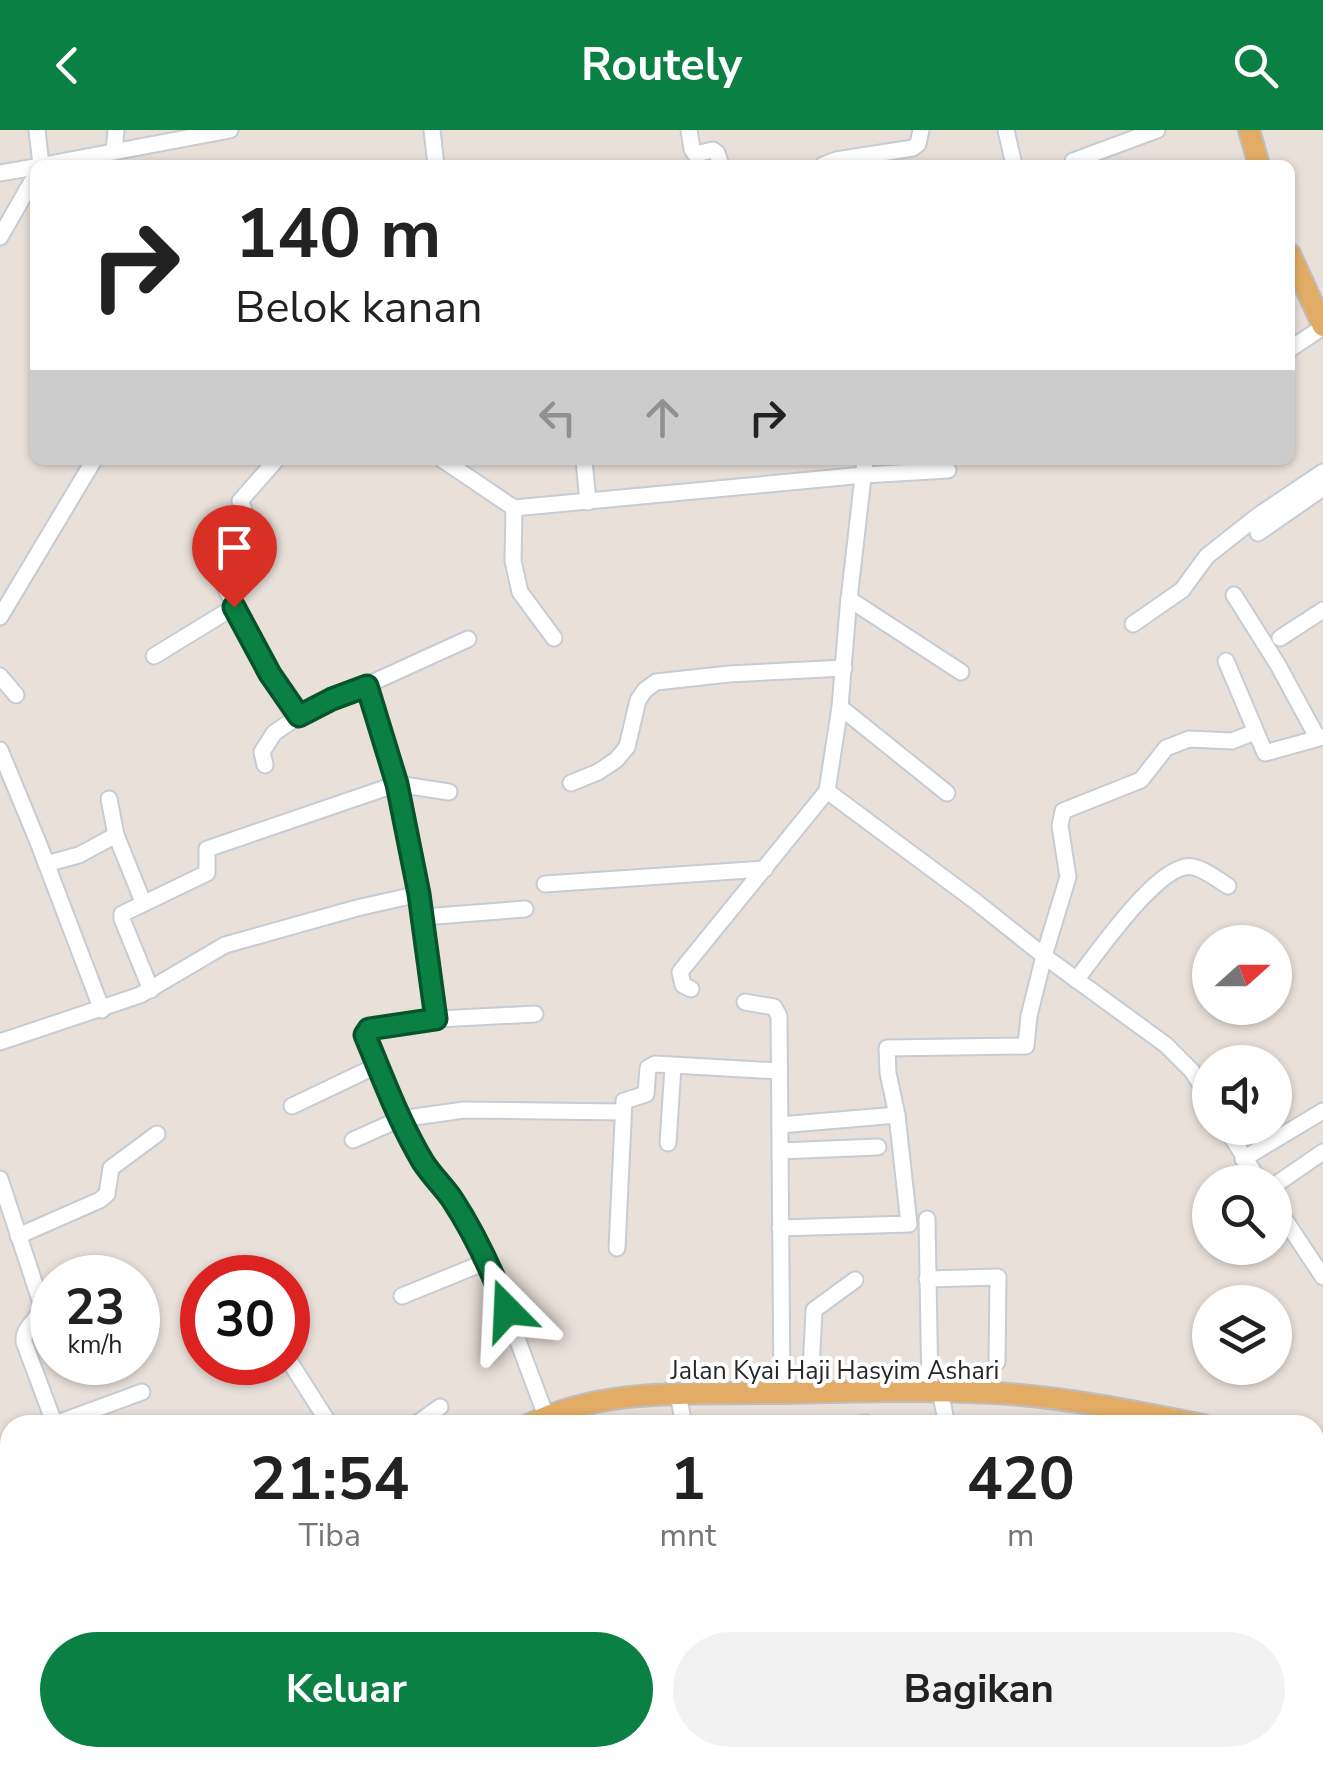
<!DOCTYPE html>
<html lang="id">
<head>
<meta charset="utf-8">
<style>
  :root { --surface:#fff; --page:#f2f2f2; --text:#222; --muted:#767676; --accent:#0b8043 }
  body { margin:0; font-family:"Nunito Sans",sans-serif; background:var(--page); color:var(--text); height:100vh; display:flex; flex-direction:column; font-size:38px; white-space:nowrap }
  * { box-sizing:border-box; margin:0 }
  p { font-size:32px; color:var(--muted) }
  .icon { flex:none; width:55px; height:55px; fill:none; stroke:currentColor; stroke-width:2; stroke-linecap:round; stroke-linejoin:round }
  .map { position:relative; flex:1; overflow:hidden }
  .drawer { position:absolute; left:0px; top:1285px; width:1325px; height:352px; display:flex; flex-direction:column; background:var(--surface); border-radius:30px 30px 0 0; box-shadow:0 2px 8px #0004 }
  .drawer>* { flex:none }
  .top-card { position:absolute; left:30px; top:30px; width:1265px; height:305px; border-radius:15px; box-shadow:0 2px 8px #0004; background:#fff; color:var(--text); overflow:hidden }
  .needle { width:65px; rotate:69deg }
  .fabs { position:absolute; left:1192px; top:795px; display:grid; gap:20px }
  .fabs a { display:grid; place-items:center; width:100px; height:100px; border-radius:50%; background:var(--surface); box-shadow:0 2px 8px #0004; font-size:50px }
  .speed { position:absolute; left:30px; top:1125px; display:flex; gap:20px; font-size:50px; font-weight:700; text-align:center }
  .speed>* { display:grid; place-content:center; width:130px; height:130px; border-radius:50%; background:var(--surface); box-shadow:0 2px 8px #0004; line-height:1 }
  .speed small { font-size:25px; font-weight:400 }
  .speed .limit { border:15px solid #d22; background:#fff; color:#111 }
  .pin { position:absolute; display:grid; place-items:center; width:85px; height:85px; color:#fff; margin:-102px -42px; border-radius:50% 50% 50% 0; rotate:-45deg; box-shadow:0 0 10px #0007 }
  .pin .icon { rotate:45deg }
  .me { position:absolute; width:110px; margin:-55px; rotate:339deg; stroke-linejoin:round; filter:drop-shadow(0 0 8px #0008) }
  .turn { display:flex; align-items:center; gap:35px; height:210px; padding:0 40px; font-size:45px }
  .turn .icon { width:130px; height:130px; stroke-width:2.5 }
  .turn b { display:block; font-size:70px; line-height:85px }
  .lanes { display:flex; align-items:center; height:95px; padding:0 40px; background:#0003; justify-content:center; gap:50px; direction:ltr }
  .lanes .off { opacity:.35 }
  .eta { display:flex; justify-content:space-evenly; align-items:center; height:170px; text-align:center }
  .eta b { font-size:60px; font-weight:700; line-height:70px }
  .cta { display:flex; gap:20px; margin-top:auto; padding:20px 40px }
  .cta a { flex:1; height:115px; border-radius:60px; background:var(--accent); color:#fff; font-size:40px; font-weight:700; line-height:115px; text-align:center }
  .cta a+a { background:var(--page); color:var(--text) }
  header { display:flex; justify-content:space-between; align-items:center; height:130px; padding:0 40px; background:var(--accent); color:#fff; font-size:45px; font-weight:700 }
  .map>svg:first-child { display:block }
  .lines { fill:none; stroke-linecap:round; stroke-linejoin:round }
  .minor-casing { stroke:#c6ccd4; stroke-width:19 }
  .major-casing { stroke:#bebebe; stroke-width:24 }
  .minor { stroke:#fff; stroke-width:15 }
  .major { stroke:#e2ac66; stroke-width:20 }
  .route-casing { stroke:#07532c; stroke-width:25 }
  .route { stroke:#0b8043; stroke-width:18 }
  .labels { text-anchor:middle; stroke-width:8; stroke-linejoin:round; paint-order:stroke }
  .street-label { font-size:25px; fill:#272727; stroke:#fff }
</style>
</head>
<body>
<header><svg class="icon" aria-label="back" viewBox="0 0 24 24"><path d="M15 5l-7 7 7 7"/></svg>Routely<svg class="icon" aria-label="search" viewBox="0 0 24 24"><circle cx="10" cy="10" r="6"/><path d="M15 15l6 6"/></svg></header>
<div class="map">
<svg width="1323" height="1637" viewBox="0 0 1323 1637">
  <rect width="100%" height="100%" fill="#e9e0da"/>
  <g class="lines">
    <defs>
      <g id="minor">
        <path d="M37,0l4,35"/>
        <path d="M432,0l4,35"/>
        <path d="M689,0l3,19 3,5 18,-4 4,3 4,12"/>
        <path d="M1006,0l8,35"/>
        <path d="M114,22l2,-22"/>
        <path d="M1073,31l84,-31"/>
        <path d="M44,35l186,-35"/>
        <path d="M823,35l13,-5 77,-12 5,-4 3,-14"/>
        <path d="M0,43l35,-6"/>
        <path d="M0,107l35,-61"/>
        <path d="M1290,219l33,-22"/>
        <path d="M443,330l71,48 350,-33 84,-5"/>
        <path d="M584,330l4,42"/>
        <path d="M514,378l-1,53 7,31 34,46"/>
        <path d="M253,401l-13,-30 36,-41"/>
        <path d="M1258,403l65,-45"/>
        <path d="M209,426l61,118 29,42"/>
        <path d="M1234,465l44,70 39,72"/>
        <path d="M849,469l112,73"/>
        <path d="M0,487l94,-157"/>
        <path d="M1133,494l49,-34 25,-34 52,-41 64,-43"/>
        <path d="M1280,508l43,-28"/>
        <path d="M154,526l80,-49"/>
        <path d="M1226,531l39,92 58,-16"/>
        <path d="M0,546l16,19"/>
        <path d="M367,555l30,99 22,110 17,125"/>
        <path d="M840,577l107,86"/>
        <path d="M0,620l38,92 64,168"/>
        <path d="M265,635l-3,-13 12,-19 25,-17 33,-17 35,-14 101,-46"/>
        <path d="M571,653l27,-11 18,-12 11,-13 11,-47 7,-10 11,-8 73,-8 115,-6"/>
        <path d="M827,661l148,110 69,55 122,89 26,26 18,28"/>
        <path d="M109,669l7,36 27,67"/>
        <path d="M46,734l33,-9 37,-20"/>
        <path d="M545,754l220,-15"/>
        <path d="M423,787l102,-8"/>
        <path d="M1076,850c20,-25 85,-121 117,-113 12,2 25,13 35,19"/>
        <path d="M691,859l-8,-4 -3,-13 147,-181 13,-84 8,-99 17,-148"/>
        <path d="M151,860l-29,-71v-5l85,-41v-24l190,-65 52,8"/>
        <path d="M745,872l29,5 5,9 3,377"/>
        <path d="M535,884l-116,6 -50,9 -4,6 35,84 21,40 10,16 17,19 40,67 58,155"/>
        <path d="M0,912l140,-47 85,-50 132,-37 62,-14"/>
        <path d="M292,976l86,-41"/>
        <path d="M780,995l117,-10"/>
        <path d="M1226,998l34,54"/>
        <path d="M353,1010l47,-21 64,-9 158,2"/>
        <path d="M668,1013l5,-76"/>
        <path d="M780,1021l98,-4"/>
        <path d="M1243,1029l80,-48"/>
        <path d="M0,1049l42,127c-3,15 -19,19 -18,36l31,83"/>
        <path d="M1275,1055l48,-33"/>
        <path d="M1275,1075l48,72"/>
        <path d="M927,1089l3,172"/>
        <path d="M780,1098l129,-4 -12,-109 -9,-42 -1,-25 139,-2 3,-30 15,-60 24,-79 -8,-51 3,-15 78,-31 25,-32 23,-9 43,2 23,-9"/>
        <path d="M18,1106l82,-36 7,-6 4,-26 46,-34"/>
        <path d="M617,1118l7,-147 22,-7 2,-26 7,-4 124,7"/>
        <path d="M228,1138l7,10"/>
        <path d="M927,1149l71,-2 -1,85"/>
        <path d="M402,1166l86,-35"/>
        <path d="M288,1229l42,66"/>
        <path d="M810,1261l4,-81 41,-30"/>
        <path d="M940,1261l7,34"/>
        <path d="M678,1264l6,31"/>
        <path d="M55,1294l87,-32"/>
        <path d="M415,1295l25,-18"/>
        <path d="M855,1295l11,-2"/>
        <path d="M0,1506l2,6 -2,9"/>
        <path d="M1315,1619l4,11 -1,7"/>
        <path d="M128,1628l2,9"/>
        <path d="M611,1628l2,9"/>
        <path d="M676,1628l2,9"/>
        <path d="M746,1628l2,9"/>
        <path d="M815,1628l2,9"/>
        <path d="M884,1628l2,9"/>
        <path d="M960,1628l2,9"/>
        <path d="M1094,1628l1,9"/>
        <path d="M1184,1628l2,9"/>
        <path d="M465,1637v-9"/>
      </g>
      <g id="major">
        <path d="M1249,0l10,35"/>
        <path d="M1290,124l33,72"/>
        <path d="M528,1295c73,-37 158,-31 238,-32 76,-1 152,-4 228,0 70,4 140,18 209,32"/>
        <path d="M1315,1318l8,2"/>
        <path d="M0,1481l10,-7"/>
      </g>
    </defs>
    <use href="#minor" class="minor-casing"/>
    <use href="#major" class="major-casing"/>
    <use href="#minor" class="minor"/>
    <use href="#major" class="major"/>
  </g>
  <g class="lines">
    <defs>
      <path id="route" d="M234,477l36,67 29,42 33,-17 35,-13 30,98 22,110 17,125 -67,10 -4,6c18,43 34,87 58,127 9,14 20,24 29,37 23,35 40,72 55,111"/>
    </defs>
    <use href="#route" class="route-casing"/>
    <use href="#route" class="route"/>
  </g>
  <g class="labels">
    <g class="street-label">
      <text x="835" y="1249">Jalan Kyai Haji Hasyim Ashari</text>
    </g>
  </g>
</svg>
<div class="fabs">
<a><svg class="needle" viewBox="-14 -14 28 28"><path d="M0-13l5 13h-10z" fill="#e53935"/><path d="M0 13l5-13h-10z" fill="#767676"/></svg></a>
<a><svg class="icon" aria-label="sound" viewBox="0 0 24 24"><path d="M4 9h4l5-4v14l-5-4H4zM17 9q2 3 0 6"/></svg></a>
<a><svg class="icon" aria-label="search" viewBox="0 0 24 24"><circle cx="10" cy="10" r="6"/><path d="M15 15l6 6"/></svg></a>
<a><svg class="icon" aria-label="layers" viewBox="0 0 24 24"><path d="M12 4l9 5-9 5-9-5zM3 14l9 5 9-5"/></svg></a>
</div>
<div class="speed"><div>23<small>km/h</small></div><div class="limit">30</div></div>
<div class="pin" style="left:234px;top:477px;background:#d93025"><svg class="icon" aria-label="arrive" viewBox="0 0 24 24"><path d="M6 21V4h12l-3 4 3 4H6"/></svg></div>
<svg class="me" style="left:507px;top:1180px" viewBox="-20 -20 40 40"><path d="M0-17L14 15 0 8-14 15z" fill="#0b8043" stroke="#fff" stroke-width="4"/></svg>
<div class="top-card">
<div class="turn"><svg class="icon" aria-label="right" viewBox="0 0 24 24"><path d="M7 20v-9h11M14 6l5 5-5 5"/></svg><div><b>140 m</b>Belok kanan</div></div>
<div class="lanes"><svg class="icon off" aria-label="left" viewBox="0 0 24 24"><path d="M17 20v-9H6M10 6l-5 5 5 5"/></svg><svg class="icon off" aria-label="ahead" viewBox="0 0 24 24"><path d="M12 20V5M6 11l6-6 6 6"/></svg><svg class="icon" aria-label="right" viewBox="0 0 24 24"><path d="M7 20v-9h11M14 6l5 5-5 5"/></svg></div>
</div>
<section class="drawer">
<div class="eta">
<div><b>21:54</b><p>Tiba</p></div>
<div><b>1</b><p>mnt</p></div>
<div><b>420</b><p>m</p></div>
</div>
<div class="cta"><a>Keluar</a><a>Bagikan</a></div>
</section>
</div>
</body>
</html>
